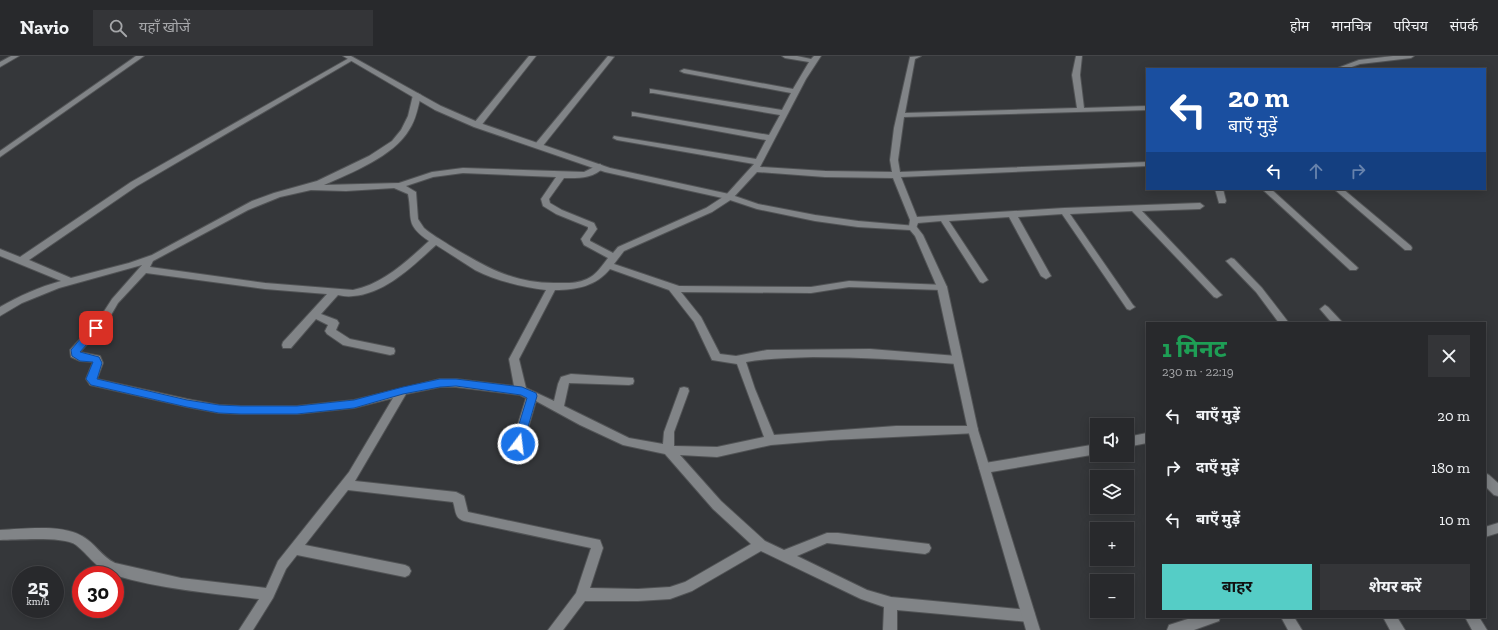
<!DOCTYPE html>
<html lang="hi">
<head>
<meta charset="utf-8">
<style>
  :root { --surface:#28292c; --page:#343538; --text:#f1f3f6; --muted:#a5a6a9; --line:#444548; --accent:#55cdc6 }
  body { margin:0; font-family:"Zilla Slab","Noto Sans Devanagari",serif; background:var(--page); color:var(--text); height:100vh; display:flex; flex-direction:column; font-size:15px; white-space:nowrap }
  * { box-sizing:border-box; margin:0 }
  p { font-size:13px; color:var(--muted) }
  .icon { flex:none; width:22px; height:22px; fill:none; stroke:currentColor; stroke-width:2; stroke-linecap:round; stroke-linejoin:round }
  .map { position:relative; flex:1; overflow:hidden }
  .panel { position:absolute; left:1146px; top:266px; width:340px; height:296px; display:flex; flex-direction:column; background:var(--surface); border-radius:0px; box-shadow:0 2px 10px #0003,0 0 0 1px var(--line) }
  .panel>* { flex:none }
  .guide { position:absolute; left:1146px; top:12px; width:340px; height:122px; border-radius:0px; box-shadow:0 2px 10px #0003,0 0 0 1px var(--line); background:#1a4fa0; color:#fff; overflow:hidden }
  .buttons { position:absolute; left:1090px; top:362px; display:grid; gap:8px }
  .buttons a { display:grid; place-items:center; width:44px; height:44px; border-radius:0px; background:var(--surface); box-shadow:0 2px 10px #0003,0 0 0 1px var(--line); font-size:20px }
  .speed { position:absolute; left:12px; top:510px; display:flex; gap:8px; font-size:20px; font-weight:700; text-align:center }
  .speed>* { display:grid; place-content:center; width:52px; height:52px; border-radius:50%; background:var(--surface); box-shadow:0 2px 10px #0003,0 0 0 1px var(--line); line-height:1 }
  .speed small { font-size:10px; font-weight:400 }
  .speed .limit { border:6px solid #d22; background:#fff; color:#111 }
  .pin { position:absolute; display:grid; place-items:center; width:34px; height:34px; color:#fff; margin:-17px; border-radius:8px; box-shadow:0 2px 6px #0006 }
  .me { position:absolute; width:44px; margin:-22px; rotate:15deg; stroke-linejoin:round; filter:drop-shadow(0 0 3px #0008) }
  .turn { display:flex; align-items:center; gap:14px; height:84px; padding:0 16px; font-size:18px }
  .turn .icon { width:52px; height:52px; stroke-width:2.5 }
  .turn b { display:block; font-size:28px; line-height:34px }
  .lanes { display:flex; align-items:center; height:38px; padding:0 16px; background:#0003; justify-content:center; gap:20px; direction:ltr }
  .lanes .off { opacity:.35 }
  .round { display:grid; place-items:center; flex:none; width:42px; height:42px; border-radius:0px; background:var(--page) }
  .summary { display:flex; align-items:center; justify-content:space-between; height:68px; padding:0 16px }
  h1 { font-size:24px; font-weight:700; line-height:30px; color:#1e9e55 }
  .cta { display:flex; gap:8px; margin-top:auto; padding:8px 16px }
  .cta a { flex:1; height:46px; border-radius:0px; background:var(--accent); color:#111; font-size:16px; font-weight:700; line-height:46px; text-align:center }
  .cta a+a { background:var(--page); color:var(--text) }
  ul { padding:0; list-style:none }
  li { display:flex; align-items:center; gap:12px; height:52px; padding:0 16px }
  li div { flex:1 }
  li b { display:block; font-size:15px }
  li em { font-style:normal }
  header { display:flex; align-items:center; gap:24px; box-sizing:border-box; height:56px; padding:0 20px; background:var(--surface); border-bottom:1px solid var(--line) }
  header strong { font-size:19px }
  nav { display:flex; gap:22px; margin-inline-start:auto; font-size:14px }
  .search { width:280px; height:36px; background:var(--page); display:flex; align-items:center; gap:10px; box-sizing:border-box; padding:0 14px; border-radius:0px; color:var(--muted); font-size:15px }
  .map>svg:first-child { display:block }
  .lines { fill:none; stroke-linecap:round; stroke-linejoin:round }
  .minor-casing { stroke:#515355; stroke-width:2 }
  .tertiary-casing { stroke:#515355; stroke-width:2 }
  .minor { fill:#818487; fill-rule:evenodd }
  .tertiary { fill:#818487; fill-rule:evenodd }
  .route { fill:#1a73e8; stroke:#114b97 }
</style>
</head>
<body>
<header>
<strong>Navio</strong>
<div class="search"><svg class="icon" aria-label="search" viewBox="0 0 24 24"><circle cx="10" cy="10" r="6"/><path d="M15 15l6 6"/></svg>यहाँ खोजें</div>
<nav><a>होम</a><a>मानचित्र</a><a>परिचय</a><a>संपर्क</a></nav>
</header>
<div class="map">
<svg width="1498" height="574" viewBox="0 0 1498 574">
  <rect width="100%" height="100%" fill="#35373a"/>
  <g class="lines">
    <defs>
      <g id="minor">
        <path d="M11,0h8l-19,11v-5z"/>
        <path d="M136,0h8l-144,101v-6z"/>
        <path d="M529,0h7l-56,71h-6v-4z"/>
        <path d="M608,0l6,1 -72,90h-6v-4z"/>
        <path d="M782,0h15l14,3 3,-3h7l-15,23 -46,88 65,4 67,1 -2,-12 4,-32 16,-71 11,-1 -6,3 -10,54 172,-5 -5,-33 4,-19h6l-2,19 4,33 63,-2v4l-243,7 -6,43 2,12 247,-10v4l-246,11 16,40 147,-9 136,-5 4,3 -4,3 -58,2 78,82 2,2 -5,3 -3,-1 -82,-86 -62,3 63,91 2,2 -5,3 -3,-1 -65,-95 -44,3 33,59 -5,3 -5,-3 -32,-59 -60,4 39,59 -5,3 -3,-1 -39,-61 -23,2 -2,5h-6l-1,-2 1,-6 -17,-42 -68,-1 -68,-5 -25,27 -20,13 -88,39 -10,13 65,22 132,1 38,-6 96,4 2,2 -5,3 -93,-3 -38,6 -130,-1 20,25 19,37 16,2 31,-6 103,-1 87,7 4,1 1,3 -1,3 -4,1c-48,-4 -96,-7 -144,-7 -23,1 -45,1 -67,5l9,27 19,46 122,-9h77l4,1 1,3 -1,3 -146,7 -60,5 -54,12 -37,-2 41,46 44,40 19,9 43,-17h11l91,11 2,4 -2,4 -4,2 -98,-11 -30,13 70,34 24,7 138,13 5,2 1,4 -1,4 -5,2 -132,-12v20h-14l1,-23 -23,-8 -100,-48 -69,40 -22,8 -32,2h-53l-22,29h-15l28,-37 15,-45 -127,-27c-10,-3 -8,-11 -11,-19l-105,-12 -43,55 100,20 4,2 2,4 -2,4 -4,2 -108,-22 -11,14 -13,29 -20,32h-14l20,-31c-49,-6 -99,-10 -145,-24 -18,-6 -25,-20 -38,-30 -12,-9 -60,-5 -76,-5v-10c24,-1 61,-6 82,6 13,7 20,21 33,27l66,15 85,10 12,-27 71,-89 44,-74 -39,10 -57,6h-56l-22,-1 -32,-6 -97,-22 -4,-6 7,-17 -13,-1 -9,-4 -1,-7 31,-34 11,-17 30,-34 -83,23 -37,15 -22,13v-9c19,-11 39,-20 61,-26l-61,-25v-7l20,8 111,-75 220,-125 2,1v2l-216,126 -108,74 42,18 58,-15 23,-8 100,-54 22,-8 43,-12 52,-25 23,-15 9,-11 7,-14 5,-21 4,-2 4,2c-3,12 -5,25 -12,35 -15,26 -58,43 -85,55l75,-2 33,-11 31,-4 121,4 16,-8 4,3c-11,12 -25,11 -40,11l-15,21 1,4 12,7 32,13 3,6 -7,10v2l23,12 5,-6 88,-39 20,-13 28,-31 -137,-24 -4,-2 1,-2 142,23 10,-19 -131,-24h-3v-4l137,23 11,-20 -127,-22h-3v-4l132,21 9,-17 -107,-20 -4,-2 4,-2 109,20 16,-27 -24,-4zM463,117l93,4 -15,22 2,7 13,8 32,13v2l-7,10 3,6 24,13c-6,8 -12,17 -21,21 -11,5 -22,4 -33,4 -42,0 -70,-17 -105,-38 -9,-6 -17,-10 -25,-17l-6,-9 -2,-27 -10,-6 27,-9zM394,132l14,6c5,25 -4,30 21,47 -22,20 -46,43 -76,49l-88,-7 -115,-16 3,-6 95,-51 32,-13 31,-7 35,1zM436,189c13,8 26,17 39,25 22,11 47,17 71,20l-37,69 5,27 -58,-7h-16l-86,21 -57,6h-56l-22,-1 -32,-6 -90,-20 6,-16 -3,-7 -20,-4 27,-30 11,-19 28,-30 119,16 62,5 -44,48 -1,3 1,3h8l25,-29 12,6 -3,6 2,3 16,11 47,10 4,-1 1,-3 -1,-3 -44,-9 -14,-9 3,-7 -2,-3 -16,-6 17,-19c5,1 10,2 15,1 32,-2 61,-31 83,-51zM610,213l59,21 25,32 18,38 25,4 27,73 -47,10 -43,-1v-14l15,-41 -1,-3 -4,-1 -4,1 -1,3 -15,41 -1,12 -34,-6 -65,-32 5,-23 60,2 4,-1 1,-3 -1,-3 -62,-4 -10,3 -3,7 -4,17 -28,-13 -7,-29 36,-69c22,0 41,-4 55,-21zM440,331h16l64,8 6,3 -18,58 2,3 4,2 4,-2 2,-3 16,-55 44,24 43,20 42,9 48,55 38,35 -66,38 -15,5 -32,2 -48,-1 13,-40 -3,-8 -132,-28 -4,-16 -8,-4 -101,-11 51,-87z"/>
        <path d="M1393,0h21l-3,2 -51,6 -14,5h-11l24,-9z"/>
        <path d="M1215,133h8l3,12 -1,2h-6z"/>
        <path d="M1262,133h9l85,77 2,2 -2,2h-6z"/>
        <path d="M1334,133h9l68,57 1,2 -1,2h-6z"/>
        <path d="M1231,202l3,1 28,29 27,35h-10l-23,-31 -28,-29 -2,-2z"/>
        <path d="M1325,249l3,2 15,16h-11l-12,-14z"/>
        <path d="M1147,377v10l-20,4v-10z"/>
        <path d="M1097,388v10l-112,19 -4,-2 -2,-3 2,-3 4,-2z"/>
        <path d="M1485,417l4,2 9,8v13l-4,-1 -9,-9z"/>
        <path d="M1281,561h13l8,13h-14z"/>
        <path d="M1383,561h14l8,13h-15z"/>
        <path d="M1465,561h14l8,13h-15z"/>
      </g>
      <g id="tertiary">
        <path d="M343,0h8l90,50 39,17 130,45 119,26 29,10 57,11 43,6 58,5 7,9 24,52 31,143 62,200h-14l-58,-200 -31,-143 -22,-51 -5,-6 -52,-3 -43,-6 -58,-12 -30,-10 -122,-27 -131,-45 -39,-17z"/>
        <path d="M1498,467v10l-13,4v-10z"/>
        <path d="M1194,561h26l-1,4 -25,9h-27l2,-5z"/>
      </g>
    </defs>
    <use href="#minor" class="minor-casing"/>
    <use href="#tertiary" class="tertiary-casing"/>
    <use href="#minor" class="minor"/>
    <use href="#tertiary" class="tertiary"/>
  </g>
  <path class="route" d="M96,268l3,1 1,3 -1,2 -19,22 19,5 3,6 -5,16 90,21 32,5 22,1h56l57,-6 49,-13 37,-8h16l66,8 14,6 1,3 -14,48 -2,3 -3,1 -4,-1 -1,-3 14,-46 -6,-3 -65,-9 -16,1 -37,7 -49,14 -57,6h-56l-22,-1 -32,-6 -96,-22 -5,-6 7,-17 -13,-1 -8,-5 -1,-6 21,-25z"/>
</svg>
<div class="buttons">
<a><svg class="icon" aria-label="sound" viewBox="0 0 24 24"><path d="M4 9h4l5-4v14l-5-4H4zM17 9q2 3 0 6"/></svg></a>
<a><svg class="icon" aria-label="layers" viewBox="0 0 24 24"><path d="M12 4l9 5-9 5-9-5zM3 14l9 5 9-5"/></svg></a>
<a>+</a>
<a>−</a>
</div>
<div class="speed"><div>25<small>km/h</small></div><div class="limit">30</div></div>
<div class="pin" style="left:96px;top:272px;background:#d93025"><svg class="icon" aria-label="arrive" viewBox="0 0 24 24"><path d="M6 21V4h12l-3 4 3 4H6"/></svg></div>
<svg class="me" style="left:518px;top:388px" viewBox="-20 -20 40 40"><circle r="17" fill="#1a73e8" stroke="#fff" stroke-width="3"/><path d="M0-11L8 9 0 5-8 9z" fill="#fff"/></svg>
<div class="guide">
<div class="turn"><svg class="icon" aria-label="left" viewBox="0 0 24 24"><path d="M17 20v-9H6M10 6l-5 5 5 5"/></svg><div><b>20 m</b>बाएँ मुड़ें</div></div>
<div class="lanes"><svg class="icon" aria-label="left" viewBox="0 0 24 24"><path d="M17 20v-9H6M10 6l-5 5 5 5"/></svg><svg class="icon off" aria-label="ahead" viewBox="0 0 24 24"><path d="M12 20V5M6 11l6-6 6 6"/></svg><svg class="icon off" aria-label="right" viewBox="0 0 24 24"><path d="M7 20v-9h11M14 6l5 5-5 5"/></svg></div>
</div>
<section class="panel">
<div class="summary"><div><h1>1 मिनट</h1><p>230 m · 22:19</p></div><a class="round"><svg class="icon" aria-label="close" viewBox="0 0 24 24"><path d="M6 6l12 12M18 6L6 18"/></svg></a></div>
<ul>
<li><svg class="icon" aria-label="left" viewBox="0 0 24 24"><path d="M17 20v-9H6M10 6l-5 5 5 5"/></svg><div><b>बाएँ मुड़ें</b></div><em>20 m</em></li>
<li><svg class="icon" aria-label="right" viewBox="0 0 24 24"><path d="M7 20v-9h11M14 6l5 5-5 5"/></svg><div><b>दाएँ मुड़ें</b></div><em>180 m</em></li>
<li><svg class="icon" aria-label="left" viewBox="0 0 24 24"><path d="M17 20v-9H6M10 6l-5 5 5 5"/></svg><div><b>बाएँ मुड़ें</b></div><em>10 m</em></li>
</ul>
<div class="cta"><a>बाहर</a><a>शेयर करें</a></div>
</section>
</div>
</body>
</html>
